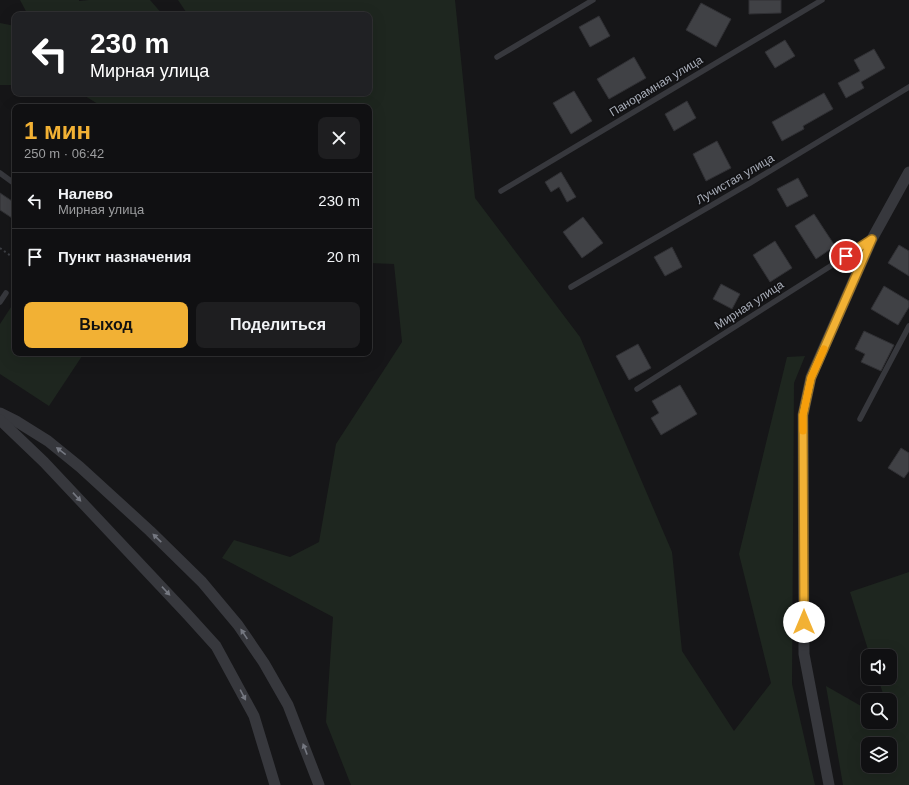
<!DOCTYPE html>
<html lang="ru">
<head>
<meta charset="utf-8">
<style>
  :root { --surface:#101012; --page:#1e1e20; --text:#f1f3f6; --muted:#9c9d9f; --line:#303032; --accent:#f2b134 }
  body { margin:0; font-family:Helvetica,sans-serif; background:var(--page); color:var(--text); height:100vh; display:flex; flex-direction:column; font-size:15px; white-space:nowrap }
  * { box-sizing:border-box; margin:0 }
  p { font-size:13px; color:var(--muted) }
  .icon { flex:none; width:22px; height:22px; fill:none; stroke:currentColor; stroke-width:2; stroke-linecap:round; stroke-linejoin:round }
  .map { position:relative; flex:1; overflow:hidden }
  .drawer { position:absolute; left:12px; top:104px; width:360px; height:252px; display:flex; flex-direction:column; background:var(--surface); border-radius:8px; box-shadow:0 4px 16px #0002,0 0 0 1px var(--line) }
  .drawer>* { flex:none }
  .banner { position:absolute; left:12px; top:12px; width:360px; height:84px; border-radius:8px; box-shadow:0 4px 16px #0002,0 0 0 1px var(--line); background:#202124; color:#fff; overflow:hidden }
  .tools { position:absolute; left:861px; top:649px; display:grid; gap:8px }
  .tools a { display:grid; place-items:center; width:36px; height:36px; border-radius:8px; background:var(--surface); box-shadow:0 4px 16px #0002,0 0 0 1px var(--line); font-size:20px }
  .pin { position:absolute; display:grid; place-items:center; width:34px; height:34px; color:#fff; margin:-17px; border:2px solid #fff; border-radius:50%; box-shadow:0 1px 4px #0007 }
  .me { position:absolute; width:44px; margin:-22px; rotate:0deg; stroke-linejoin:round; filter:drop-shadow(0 0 3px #0008) }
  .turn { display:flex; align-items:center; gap:14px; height:84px; padding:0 12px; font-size:18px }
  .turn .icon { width:52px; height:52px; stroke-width:2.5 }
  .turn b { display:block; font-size:28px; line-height:34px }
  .round { display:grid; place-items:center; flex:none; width:42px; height:42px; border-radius:8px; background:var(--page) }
  .head { display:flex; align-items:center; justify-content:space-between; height:68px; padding:0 12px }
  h1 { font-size:24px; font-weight:800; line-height:30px; color:var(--accent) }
  .primary-button { display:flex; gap:8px; margin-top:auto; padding:8px 12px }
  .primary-button a { flex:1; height:46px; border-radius:8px; background:var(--accent); color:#111; font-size:16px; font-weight:800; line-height:46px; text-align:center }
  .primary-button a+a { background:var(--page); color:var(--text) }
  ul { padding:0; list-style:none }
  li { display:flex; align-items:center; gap:12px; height:56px; padding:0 12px; border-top:1px solid var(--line) }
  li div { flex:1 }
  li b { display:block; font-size:15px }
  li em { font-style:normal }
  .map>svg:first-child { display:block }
  .green { fill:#1e261f; fill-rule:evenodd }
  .building { fill:#404145; stroke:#303034 }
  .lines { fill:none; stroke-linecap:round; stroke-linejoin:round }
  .path { stroke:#3d3f44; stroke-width:2; stroke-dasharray:2 3; stroke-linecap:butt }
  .service { stroke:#37383d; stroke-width:5.5 }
  .minor { stroke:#37383d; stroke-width:11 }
  .oneway { fill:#757881 }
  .route-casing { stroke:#9d7322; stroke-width:10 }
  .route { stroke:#f2b134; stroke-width:7 }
  .slow { stroke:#f59e0b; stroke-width:7 }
  .labels { text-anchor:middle; stroke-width:3.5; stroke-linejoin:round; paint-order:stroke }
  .street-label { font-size:12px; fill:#a8adb8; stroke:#111113 }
</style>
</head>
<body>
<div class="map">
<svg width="909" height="785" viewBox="0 0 909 785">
  <rect width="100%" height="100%" fill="#161618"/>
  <g class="green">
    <path d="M20,0h59v1l10,-1h61l13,15h-135z"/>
    <path d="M178,0h277l20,198 105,139 92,215 10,99 52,80 37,-48 -32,-129 48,-197 18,-1 -11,27 -2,301 23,101h-464l-25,-63 7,-105 -111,-59 12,-18 56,17 29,-15 17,-98 66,-102 -8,-78 -25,-1v-156h-266l-23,-14h289v-78h-181z"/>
    <path d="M0,23l15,3v59h-15z"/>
    <path d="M15,301v52h69l-35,53 -49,-32v-50z"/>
    <path d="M909,572v213h-66l-17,-99 42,24v12h20l5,2 -3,-8v-16h-5l-7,-22h12v-22h-20l-20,-64zM868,744h22v22h-22z"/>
  </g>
  <g class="building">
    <path d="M749,0h32v13l-32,1z"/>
    <path d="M701,3l30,16 -15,28 -30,-17z"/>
    <path d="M599,16l11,20 -20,11 -11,-20z"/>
    <path d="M785,40l10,16 -20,12 -10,-16z"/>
    <path d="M874,49l11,19 -24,14 3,6 -18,10 -8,-15 22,-12 -6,-11z"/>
    <path d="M634,57l12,21 -37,21 -12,-20z"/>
    <path d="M574,91l18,30 -21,13 -18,-31z"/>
    <path d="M824,93l9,16 -30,17 1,3 -22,12 -10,-19z"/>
    <path d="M687,101l9,17 -22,13 -9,-17z"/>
    <path d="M717,141l14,27 -25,13 -13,-27z"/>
    <path d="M561,172l15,25 -9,5 -8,-15 -8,5 -6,-10z"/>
    <path d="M798,178l10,18 -21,11 -10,-18z"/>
    <path d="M0,193l15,10v17l-15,-10z"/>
    <path d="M814,214l21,32 -19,13 -21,-33z"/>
    <path d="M583,217l20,26 -21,15 -19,-26z"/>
    <path d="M775,241l17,27 -22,14 -17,-27z"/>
    <path d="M899,245l10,6v25l-21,-13z"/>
    <path d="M672,247l10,20 -17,9 -11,-19z"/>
    <path d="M721,284l19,10 -8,15 -19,-10z"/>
    <path d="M884,286l25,15v6l-11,18 -27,-16z"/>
    <path d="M864,331l30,14 -13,26 -20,-9 4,-8 -10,-5z"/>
    <path d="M638,344l13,24 -22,12 -13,-24z"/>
    <path d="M680,385l17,29 -36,21 -10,-17 8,-5 -7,-12z"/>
    <path d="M901,448l8,5v18l-5,7 -16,-10z"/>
  </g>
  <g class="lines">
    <path class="path" d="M0,248l15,11"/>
    <g class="service">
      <path d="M497,57l96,-57"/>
      <path d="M0,173l15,11"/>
      <path d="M501,191l321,-191"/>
      <path d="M571,287l179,-104 159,-96"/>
      <path d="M0,302l6,-9"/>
      <path d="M637,389l233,-148"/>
      <path d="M860,419l49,-93"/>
    </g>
    <g class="minor">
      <path d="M0,413l16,8 32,20 32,26 70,64 52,51 36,43 26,38 24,42 31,80"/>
      <path d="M0,420l44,42 143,152 29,32 38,70 21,69"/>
      <path d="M829,785l-25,-131 -1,-239 8,-38 61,-138 37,-67"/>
    </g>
  </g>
  <defs><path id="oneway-solid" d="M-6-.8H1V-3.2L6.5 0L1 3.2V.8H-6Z"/></defs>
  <g class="oneway">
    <use href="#oneway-solid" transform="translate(61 451) rotate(-142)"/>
    <use href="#oneway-solid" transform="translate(77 497) rotate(47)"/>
    <use href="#oneway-solid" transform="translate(157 538) rotate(-136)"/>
    <use href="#oneway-solid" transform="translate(166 591) rotate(47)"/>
    <use href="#oneway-solid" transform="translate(244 634) rotate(-124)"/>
    <use href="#oneway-solid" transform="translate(243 695) rotate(62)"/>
    <use href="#oneway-solid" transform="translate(305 749) rotate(-111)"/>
  </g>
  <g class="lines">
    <defs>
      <path id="route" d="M804,622l-1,-207 8,-37 61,-139 -26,17"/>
    </defs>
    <use href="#route" class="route-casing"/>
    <use href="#route" class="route"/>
    <path class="slow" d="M803,431v-16l8,-37 13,-29"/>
  </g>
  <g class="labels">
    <g class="street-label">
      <text transform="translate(656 86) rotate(-31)" y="4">Панорамная улица</text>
      <text transform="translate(735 179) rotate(-30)" y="4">Лучистая улица</text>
      <text transform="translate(749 305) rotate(-33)" y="4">Мирная улица</text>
    </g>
  </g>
</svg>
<div class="tools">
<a><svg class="icon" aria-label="sound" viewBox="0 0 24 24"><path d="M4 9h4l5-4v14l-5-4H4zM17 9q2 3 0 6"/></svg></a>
<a><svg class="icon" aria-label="search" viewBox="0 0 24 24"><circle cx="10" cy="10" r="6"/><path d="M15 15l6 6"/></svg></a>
<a><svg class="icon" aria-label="layers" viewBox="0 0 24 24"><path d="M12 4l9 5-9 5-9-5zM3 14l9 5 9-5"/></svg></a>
</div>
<div class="pin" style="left:846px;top:256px;background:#d93025"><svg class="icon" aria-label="arrive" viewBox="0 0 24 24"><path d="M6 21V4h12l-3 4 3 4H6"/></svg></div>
<svg class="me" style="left:804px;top:622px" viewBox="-20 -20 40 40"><circle r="19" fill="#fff"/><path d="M0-13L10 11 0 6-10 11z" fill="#f2b134"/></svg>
<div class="banner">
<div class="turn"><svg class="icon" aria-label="left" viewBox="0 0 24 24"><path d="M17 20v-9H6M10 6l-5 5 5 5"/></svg><div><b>230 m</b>Мирная улица</div></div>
</div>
<section class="drawer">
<div class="head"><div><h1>1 мин</h1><p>250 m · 06:42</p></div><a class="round"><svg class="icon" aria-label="close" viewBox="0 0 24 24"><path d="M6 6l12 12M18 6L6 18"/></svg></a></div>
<ul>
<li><svg class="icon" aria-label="left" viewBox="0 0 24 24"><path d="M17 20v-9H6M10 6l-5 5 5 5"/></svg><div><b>Налево</b><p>Мирная улица</p></div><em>230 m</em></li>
<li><svg class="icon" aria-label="arrive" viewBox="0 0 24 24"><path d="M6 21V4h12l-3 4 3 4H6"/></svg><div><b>Пункт назначения</b></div><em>20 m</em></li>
</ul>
<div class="primary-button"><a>Выход</a><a>Поделиться</a></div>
</section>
</div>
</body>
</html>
